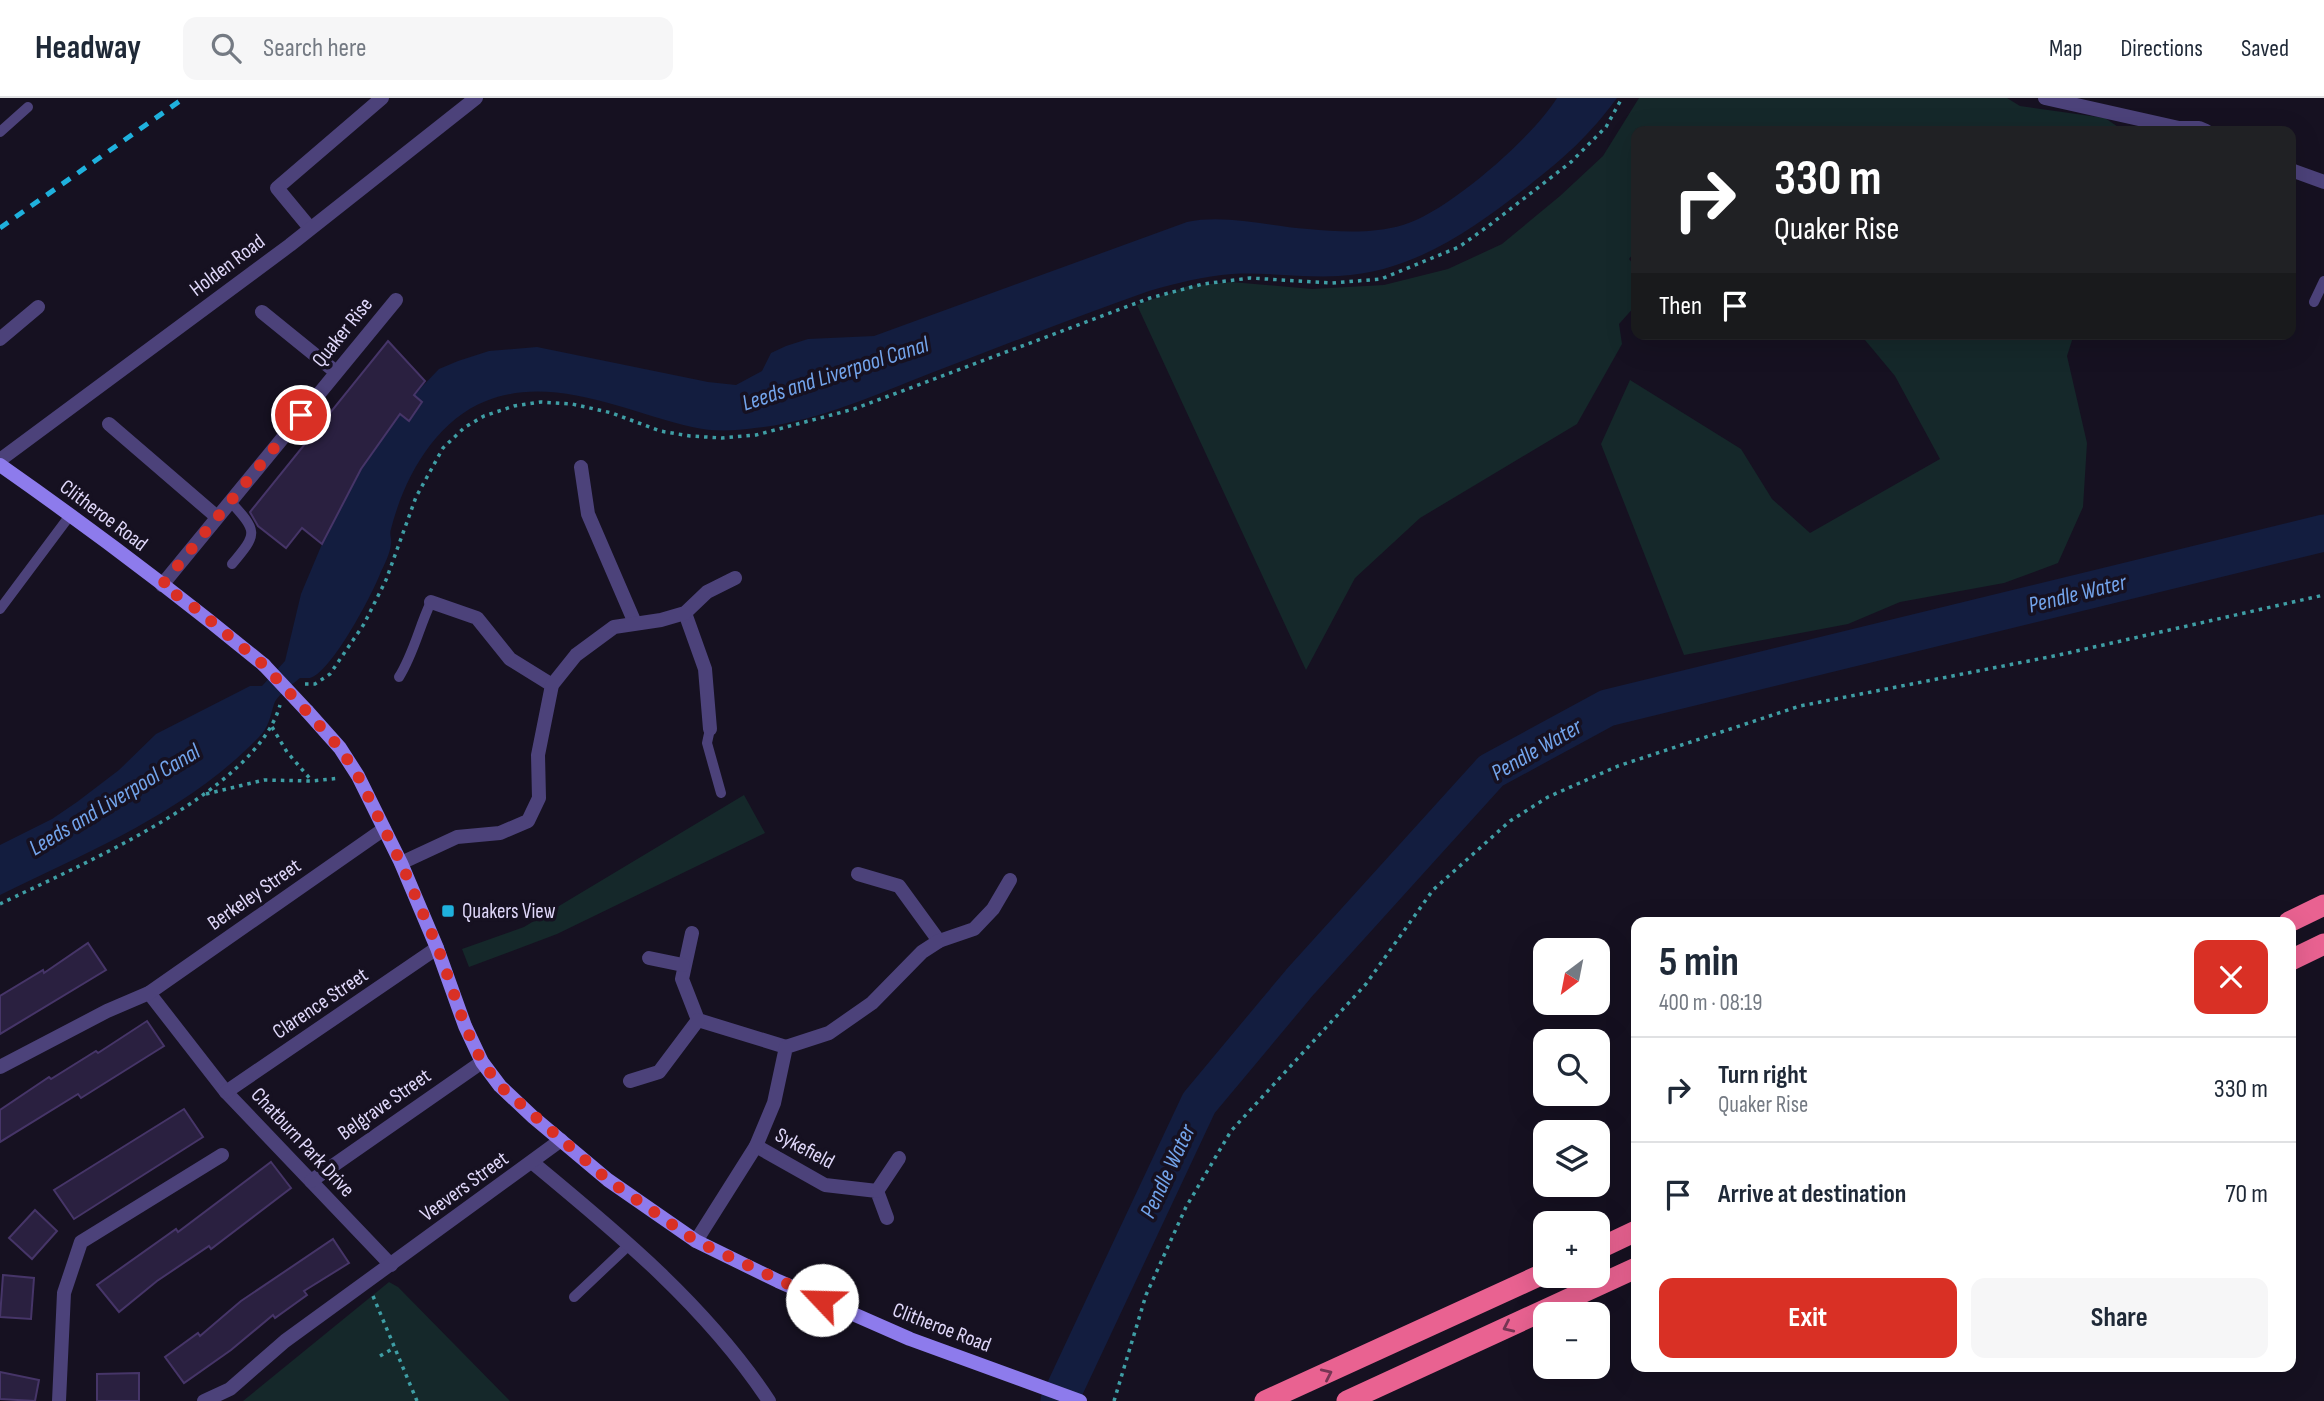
<!DOCTYPE html>
<html lang="en">
<head>
<meta charset="utf-8">
<style>
  :root { --surface:#fff; --page:#f6f6f7; --text:#1f2937; --muted:#747a83; --line:#e0e1e3; --accent:#d93025 }
  body { margin:0; font-family:"Sofia Sans Condensed",sans-serif; background:var(--page); color:var(--text); height:100vh; display:flex; flex-direction:column; font-size:26px; white-space:nowrap }
  * { box-sizing:border-box; margin:0 }
  p { font-size:23px; color:var(--muted) }
  .icon { flex:none; width:38px; height:38px; fill:none; stroke:currentColor; stroke-width:2; stroke-linecap:round; stroke-linejoin:round }
  .map { position:relative; flex:1; overflow:hidden }
  .panel { position:absolute; left:1631px; top:819px; width:665px; height:455px; display:flex; flex-direction:column; background:var(--surface); border-radius:14px; box-shadow:0 7px 28px #0002 }
  .panel>* { flex:none }
  .top-card { position:absolute; left:1631px; top:28px; width:665px; height:214px; border-radius:14px; box-shadow:0 7px 28px #0002; background:#202124; color:#fff; overflow:hidden }
  .needle { width:46px; rotate:212deg }
  .tools { position:absolute; left:1533px; top:840px; display:grid; gap:14px }
  .tools a { display:grid; place-items:center; width:77px; height:77px; border-radius:14px; background:var(--surface); box-shadow:0 7px 28px #0002; font-size:35px }
  .pin { position:absolute; display:grid; place-items:center; width:60px; height:60px; color:#fff; margin:-30px; border:4px solid #fff; border-radius:50%; box-shadow:0 2px 7px #0007 }
  .me { position:absolute; width:77px; margin:-38px; rotate:294deg; stroke-linejoin:round; filter:drop-shadow(0 0 5px #0008) }
  .turn { display:flex; align-items:center; gap:24px; height:147px; padding:0 28px; font-size:32px }
  .turn .icon { width:91px; height:91px; stroke-width:2.5 }
  .turn b { display:block; font-size:49px; line-height:60px }
  .then { display:flex; align-items:center; height:66px; padding:0 28px; background:#0003; gap:14px; font-size:26px }
  .round { display:grid; place-items:center; flex:none; width:74px; height:74px; border-radius:14px; background:var(--page) }
  .headline { display:flex; align-items:center; justify-content:space-between; height:119px; padding:0 28px }
  h1 { font-size:42px; font-weight:700; line-height:52px }
  .button { display:flex; gap:14px; margin-top:auto; padding:14px 28px }
  .button a { flex:1; height:80px; border-radius:14px; background:var(--accent); color:#fff; font-size:28px; font-weight:700; line-height:80px; text-align:center }
  .button a+a { background:var(--page); color:var(--text) }
  ul { padding:0; list-style:none }
  li { display:flex; align-items:center; gap:21px; height:105px; padding:0 28px; border-top:2px solid var(--line) }
  li div { flex:1 }
  li b { display:block; font-size:26px }
  li em { font-style:normal }
  header { display:flex; align-items:center; gap:42px; box-sizing:border-box; height:98px; padding:0 35px; background:var(--surface); border-bottom:2px solid var(--line) }
  header strong { font-size:33px }
  nav { display:flex; gap:38px; margin-inline-start:auto; font-size:24px }
  .search { width:490px; height:63px; background:var(--page); display:flex; align-items:center; gap:18px; box-sizing:border-box; padding:0 24px; border-radius:14px; color:var(--muted); font-size:26px }
  .map>svg:first-child { display:block }
  .green { fill:#15282a }
  .water { fill:#131d3f }
  .lines { fill:none; stroke-linecap:round; stroke-linejoin:round }
  .river { stroke:#131d3f; stroke-width:37 }
  .building { fill:#2a2040; stroke:#463568; stroke-width:2 }
  .path { stroke:#3f9ea5; stroke-width:3.5; stroke-dasharray:3.5 5; stroke-linecap:butt }
  .service { stroke:#4c427a; stroke-width:10 }
  .minor { stroke:#4c427a; stroke-width:14 }
  .secondary { stroke:#8d7bec; stroke-width:14 }
  .motorway { stroke:#e96291; stroke-width:21 }
  .rail { stroke:#1fb1dd; stroke-width:5; stroke-dasharray:10 9; stroke-linecap:butt }
  .secondary-bridge { stroke:#8d7bec; stroke-width:14 }
  .oneway { stroke:#753553 }
  .route { stroke:#d93025; stroke-width:12; stroke-dasharray:0 21.6 }
  .poi-dot { fill:#1fb1dd; stroke:#161121; stroke-width:2.5 }
  .labels { text-anchor:middle; stroke-width:7; stroke-linejoin:round; paint-order:stroke }
  .street-label { font-size:21px; fill:#dfd7f9; stroke:#161121 }
  .poi-label { font-size:21px; fill:#dfd7f9; stroke:#161121; text-anchor:start }
  .water-label { font-size:23px; font-style:italic; fill:#73a4eb; stroke:#161121 }
</style>
</head>
<body>
<header>
<strong>Headway</strong>
<div class="search"><svg class="icon" aria-label="search" viewBox="0 0 24 24"><circle cx="10" cy="10" r="6"/><path d="M15 15l6 6"/></svg>Search here</div>
<nav><a>Map</a><a>Directions</a><a>Saved</a></nav>
</header>
<div class="map">
<svg width="2324" height="1303" viewBox="0 0 2324 1303">
  <rect width="100%" height="100%" fill="#161121"/>
  <g class="green">
    <path d="M1639,0h368l13,8 85,12 19,13h-488v119l-7,9 7,8v38l-17,19 3,20 -45,80 -157,94 -65,60 -49,92 -169,-365 51,-19 43,-4 81,7 72,-4 64,-16 54,-25 58,-48 43,-40z"/>
    <path d="M1860,236h214l-7,22 20,87 -4,64 -25,56 -54,20 -104,19 -52,22 -164,31 -83,-211 29,-64 111,69 31,50 38,34 130,-74 -45,-83z"/>
    <path d="M744,697l21,38 -208,101 -88,33 -7,-18 62,-22z"/>
    <path d="M389,1184l9,5 112,114h-267z"/>
  </g>
  <path class="water" d="M1557,0h60c-30,40 -51,58 -90,89 -57,44 -114,85 -188,89 -36,2 -71,-4 -107,-2 -28,2 -55,9 -83,17 -73,26 -145,54 -218,82 -56,22 -115,49 -176,55 -21,3 -42,4 -63,-1 -66,-15 -139,-53 -206,-26 -51,20 -82,77 -95,128 -2,5 1,10 0,15 -1,10 -7,21 -11,30 -8,21 -49,99 -70,104 -3,0 -7,0 -10,0 -8,7 -23,17 -26,26 -4,13 -5,23 -15,33 -71,74 -169,114 -259,158v-50l52,-26 25,-17 42,-32 37,-36 94,-48h12l23,-25 16,-67 21,-50 39,-75 39,-55 9,6 13,-18 -8,-7 25,-26 19,-8 31,-10 48,-4 171,35 28,3 26,-14 9,-18 15,-7 22,-7 66,-3 313,-114c38,-8 82,4 121,7 31,3 65,5 95,-4 45,-13 130,-88 154,-127z"/>
  <g class="lines">
    <path class="river" d="M1059,1303l140,-298 101,-121 191,-211 116,-63 717,-175"/>
  </g>
  <g class="building">
    <path d="M388,243l37,40 -11,14 8,7 -13,19 -9,-7 -39,55 -39,75 -20,-16 -16,20 -28,-22 -8,-14z"/>
    <path d="M88,845l18,27 -106,64v-38l43,-26 1,3z"/>
    <path d="M147,923l17,25 -83,52 -3,-4 -78,48v-32l49,-33 2,2 45,-28 2,2z"/>
    <path d="M184,1011l19,28 -129,82 -20,-29z"/>
    <path d="M271,1064l20,26 -80,61 -2,-3 -52,35 -38,31 -22,-27 79,-56 2,3z"/>
    <path d="M35,1112l22,21 -25,28 -23,-21z"/>
    <path d="M333,1141l16,24 -45,28 3,4 -32,23 -2,-3 -42,35 -47,33 -19,-26 33,-24 2,3 41,-35z"/>
    <path d="M3,1177l31,3 -3,41 -31,-2z"/>
    <path d="M0,1274l39,8 -4,21 -35,-2z"/>
    <path d="M139,1275v28h-42v-27z"/>
  </g>
  <g class="lines">
    <g class="path">
      <path d="M305,586h10l15,-10 34,-50 22,-44 30,-83 27,-49 22,-21 19,-11 30,-10 27,-4 31,2 40,9 48,18 30,5 32,2 34,-3 98,-26 296,-111 53,-14 47,-6 82,5 49,-4 78,-32 32,-23 80,-62 35,-35 16,-29"/>
      <path d="M272,629l15,25 25,29"/>
      <path d="M206,696l58,-14 48,1 28,-3"/>
      <path d="M0,806c77,-38 256,-112 280,-199"/>
      <path d="M373,1198l44,105"/>
      <path d="M380,1258l14,-8"/>
      <path d="M1114,1303l32,-106 40,-88 45,-76 135,-147 67,-94 77,-69 38,-24 70,-31 182,-60 259,-51 265,-60"/>
    </g>
    <g class="service">
      <path d="M0,34l28,-25"/>
      <path d="M2314,204l10,-21"/>
      <path d="M230,403c28,31 28,32 2,63"/>
      <path d="M0,511l71,-95"/>
      <path d="M399,579c15,-24 20,-50 32,-75"/>
      <path d="M710,631l-3,14 14,50"/>
      <path d="M574,1199l55,-52"/>
    </g>
    <g class="minor">
      <path d="M2045,0l134,30h20l7,3"/>
      <path d="M2291,72l33,12"/>
      <path d="M310,130l-33,-40 105,-90"/>
      <path d="M262,214l74,60"/>
      <path d="M0,241l38,-32"/>
      <path d="M109,326l108,93"/>
      <path d="M0,362l290,-215 186,-147"/>
      <path d="M581,369l7,47 47,109"/>
      <path d="M162,487l234,-285"/>
      <path d="M431,504l46,16 33,41 42,26"/>
      <path d="M685,515l20,56 5,60"/>
      <path d="M401,765l56,-26 43,-4 28,-12 11,-23 -1,-43 14,-70 24,-30 38,-28 47,-7 24,-7 22,-21 28,-14"/>
      <path d="M858,776l41,12 40,55"/>
      <path d="M692,835l-10,46 16,41 88,27"/>
      <path d="M649,860l34,7"/>
      <path d="M149,895l77,99 165,173"/>
      <path d="M0,969l107,-56 42,-18 235,-164"/>
      <path d="M630,983l29,-9 39,-52"/>
      <path d="M226,994l211,-144"/>
      <path d="M756,1048l69,39 52,6 10,27"/>
      <path d="M533,1065c86,71 174,144 236,238"/>
      <path d="M311,1083l171,-119"/>
      <path d="M877,1093l22,-33"/>
      <path d="M696,1143l60,-95 18,-43 12,-56 43,-14 43,-30 50,-51 17,-11 35,-12 19,-20 17,-29"/>
      <path d="M59,1303l5,-108 17,-51 141,-87"/>
      <path d="M204,1303l26,-12 55,-48 276,-201"/>
    </g>
    <g class="secondary">
      <path d="M0,367c90,63 179,130 264,200"/>
      <path d="M307,613l33,37 18,28 43,87 36,85 28,78 17,36 18,24 33,31 75,63 88,61 82,40 132,58 170,62"/>
    </g>
    <g class="motorway">
      <path d="M2289,824l35,-17"/>
      <path d="M2291,862l33,-16"/>
      <path d="M1598,1151l38,-18"/>
      <path d="M1265,1303l280,-128"/>
      <path d="M1347,1303l289,-133"/>
    </g>
    <path class="rail" d="M0,130l184,-130"/>
    <path class="secondary-bridge" d="M264,567l43,46"/>
  </g>
  <defs><path id="oneway-chevron" d="M-2-3.5L2.5 0L-2 3.5" fill="none" stroke-width="1.6" stroke-linecap="round" stroke-linejoin="round" transform="scale(1.75)"/></defs>
  <g class="oneway">
    <use href="#oneway-chevron" transform="translate(1508 1229) rotate(155)"/>
    <use href="#oneway-chevron" transform="translate(1327 1276) rotate(-25)"/>
  </g>
  <g class="lines">
    <path class="route" d="M301,317l-139,170 33,23 69,57 76,83 18,28 43,87 37,85 27,78 17,36 18,24 108,94 88,61 126,59"/>
  </g>
  <rect class="poi-dot" x="441" y="806" width="14" height="14" rx="3.5"/>
  <g class="labels">
    <g class="street-label">
      <text transform="translate(227 167) rotate(-37)" y="7">Holden Road</text>
      <text transform="translate(342 234) rotate(-51)" y="7">Quaker Rise</text>
      <text transform="translate(104 417) rotate(37)" y="7">Clitheroe Road</text>
      <text transform="translate(254 796) rotate(-35)" y="7">Berkeley Street</text>
      <text transform="translate(320 905) rotate(-34)" y="7">Clarence Street</text>
      <text transform="translate(384 1006) rotate(-35)" y="7">Belgrave Street</text>
      <text transform="translate(303 1044) rotate(47)" y="7">Chatburn Park Drive</text>
      <text transform="translate(805 1050) rotate(28)" y="7">Sykefield</text>
      <text transform="translate(464 1088) rotate(-36)" y="7">Veevers Street</text>
      <text transform="translate(942 1229) rotate(21)" y="7">Clitheroe Road</text>
    </g>
    <g class="poi-label">
      <text x="462" y="820">Quakers View</text>
    </g>
    <g class="water-label">
      <text transform="translate(835 275) rotate(-18)" y="8">Leeds and Liverpool Canal</text>
      <text transform="translate(2077 495) rotate(-14)" y="8">Pendle Water</text>
      <text transform="translate(1536 651) rotate(-30)" y="8">Pendle Water</text>
      <text transform="translate(114 701) rotate(-31)" y="8">Leeds and Liverpool Canal</text>
      <text transform="translate(1167 1073) rotate(-65)" y="8">Pendle Water</text>
    </g>
  </g>
</svg>
<div class="tools">
<a><svg class="needle" viewBox="-14 -14 28 28"><path d="M0-13l5 13h-10z" fill="#e53935"/><path d="M0 13l5-13h-10z" fill="#747a83"/></svg></a>
<a><svg class="icon" aria-label="search" viewBox="0 0 24 24"><circle cx="10" cy="10" r="6"/><path d="M15 15l6 6"/></svg></a>
<a><svg class="icon" aria-label="layers" viewBox="0 0 24 24"><path d="M12 4l9 5-9 5-9-5zM3 14l9 5 9-5"/></svg></a>
<a>+</a>
<a>−</a>
</div>
<div class="pin" style="left:301px;top:317px;background:#d93025"><svg class="icon" aria-label="arrive" viewBox="0 0 24 24"><path d="M6 21V4h12l-3 4 3 4H6"/></svg></div>
<svg class="me" style="left:822px;top:1202px" viewBox="-20 -20 40 40"><circle r="19" fill="#fff"/><path d="M0-13L10 11 0 6-10 11z" fill="#d93025"/></svg>
<div class="top-card">
<div class="turn"><svg class="icon" aria-label="right" viewBox="0 0 24 24"><path d="M7 20v-9h11M14 6l5 5-5 5"/></svg><div><b>330 m</b>Quaker Rise</div></div>
<div class="then">Then<svg class="icon" aria-label="arrive" viewBox="0 0 24 24"><path d="M6 21V4h12l-3 4 3 4H6"/></svg></div>
</div>
<section class="panel">
<div class="headline"><div><h1>5 min</h1><p>400 m · 08:19</p></div><a class="round" style="background:#d93025;color:#fff"><svg class="icon" aria-label="close" viewBox="0 0 24 24"><path d="M6 6l12 12M18 6L6 18"/></svg></a></div>
<ul>
<li><svg class="icon" aria-label="right" viewBox="0 0 24 24"><path d="M7 20v-9h11M14 6l5 5-5 5"/></svg><div><b>Turn right</b><p>Quaker Rise</p></div><em>330 m</em></li>
<li><svg class="icon" aria-label="arrive" viewBox="0 0 24 24"><path d="M6 21V4h12l-3 4 3 4H6"/></svg><div><b>Arrive at destination</b></div><em>70 m</em></li>
</ul>
<div class="button"><a>Exit</a><a>Share</a></div>
</section>
</div>
</body>
</html>
